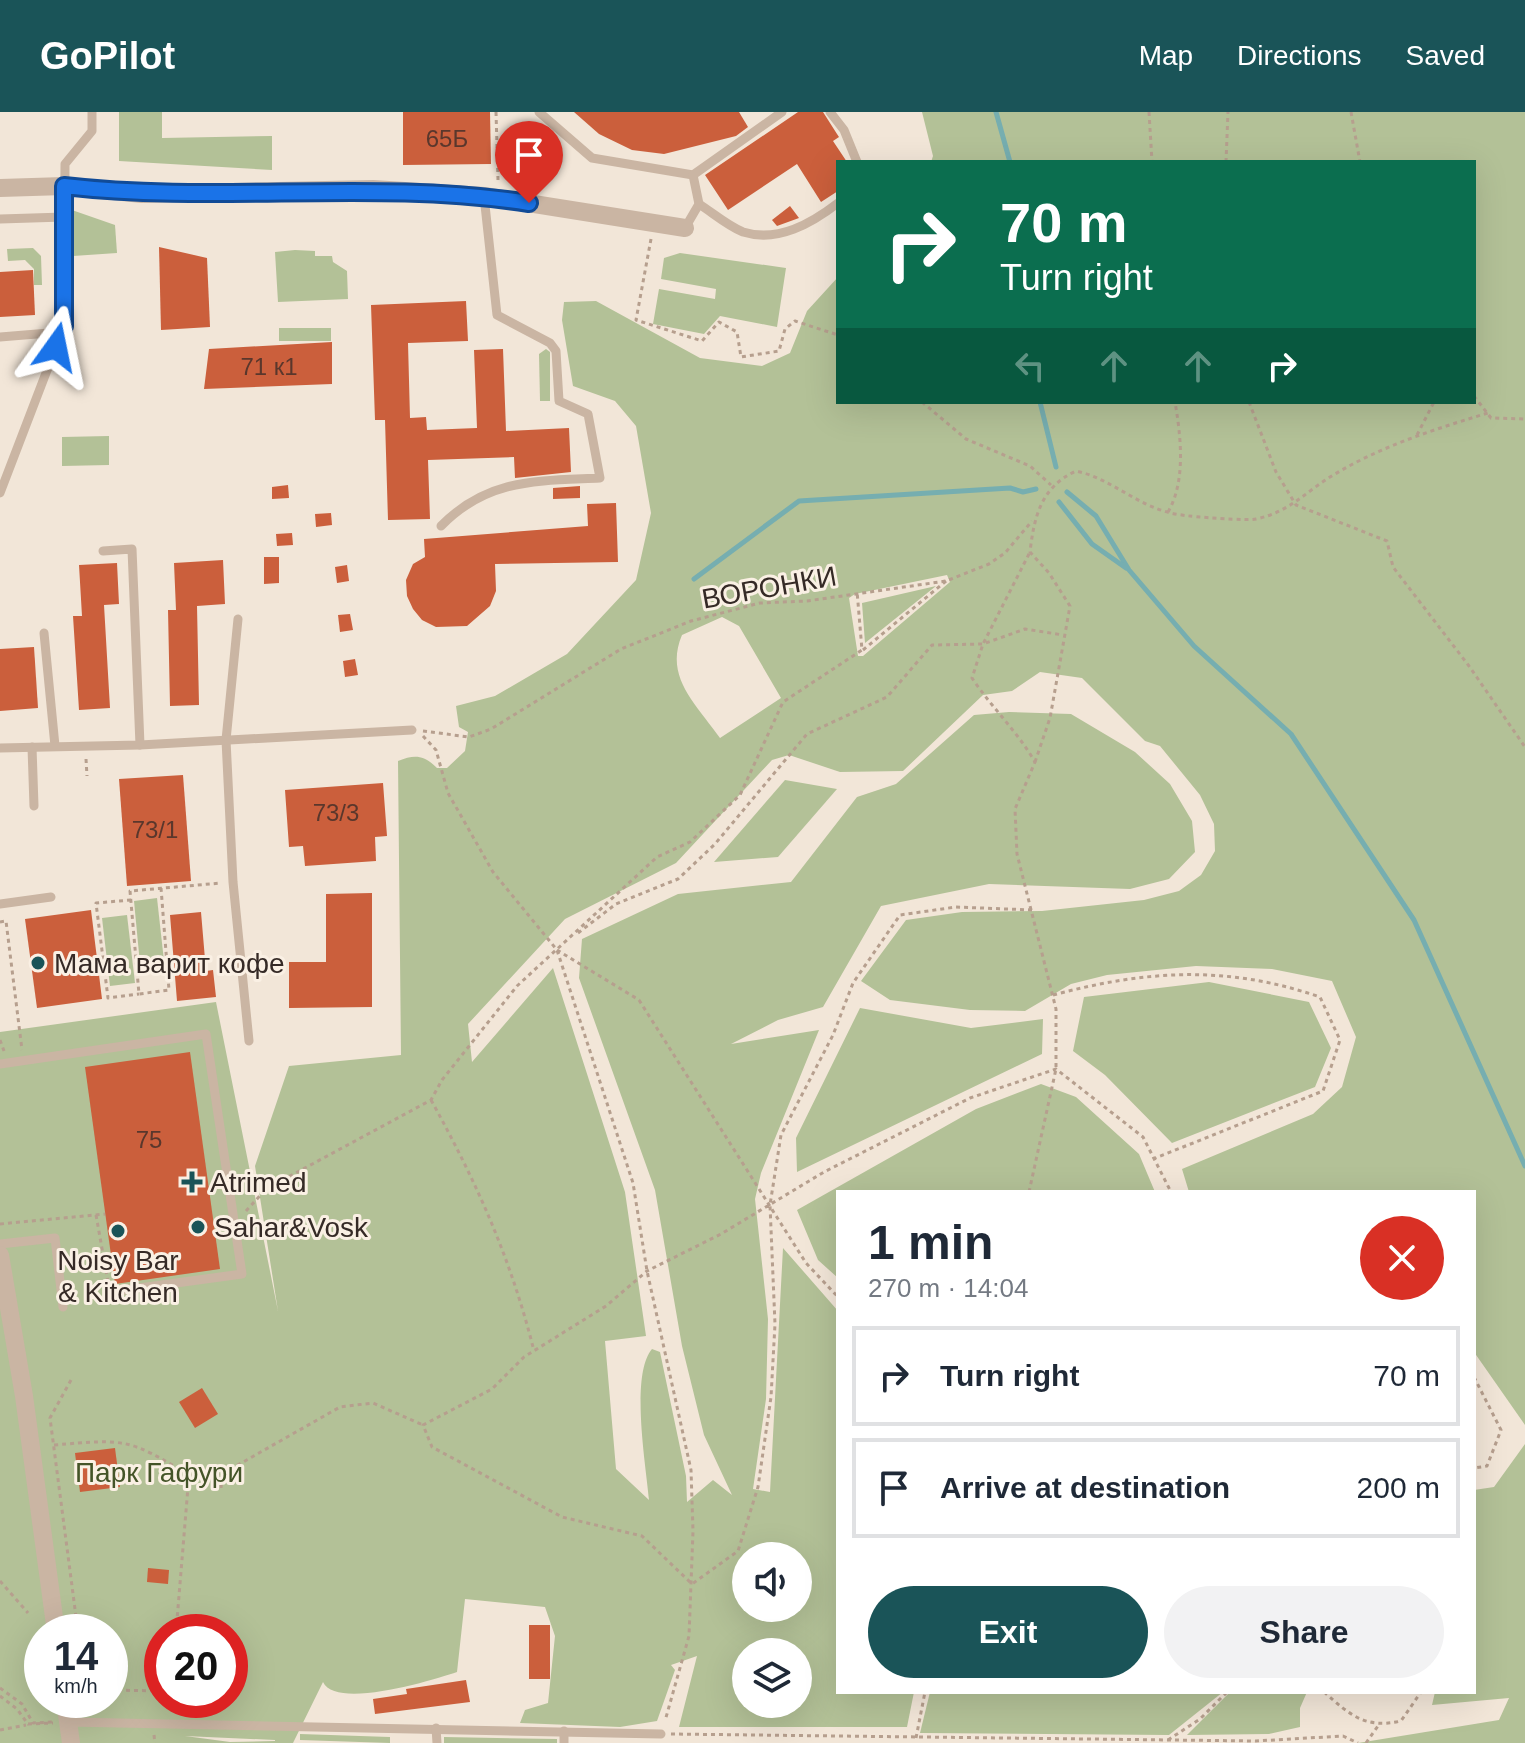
<!DOCTYPE html>
<html lang="en">
<head>
<meta charset="utf-8">
<style>
  :root { --surface:#fff; --page:#f2f2f3; --text:#1f2937; --muted:#747a83; --line:#e0e1e3; --accent:#1a5458 }
  body { margin:0; font-family:Helvetica,sans-serif; background:var(--page); color:var(--text); height:100vh; display:flex; flex-direction:column; font-size:30px; white-space:nowrap }
  * { box-sizing:border-box; margin:0 }
  p { font-size:26px; color:var(--muted) }
  .icon { flex:none; width:44px; height:44px; fill:none; stroke:currentColor; stroke-width:2; stroke-linecap:round; stroke-linejoin:round }
  .map { position:relative; flex:1; overflow:hidden }
  .details { position:absolute; left:836px; top:1078px; width:640px; height:504px; display:flex; flex-direction:column; background:var(--surface); border-radius:0px; box-shadow:0 8px 32px #0002 }
  .details>* { flex:none }
  .banner { position:absolute; left:836px; top:48px; width:640px; height:244px; border-radius:0px; box-shadow:0 8px 32px #0002; background:#0b6e4f; color:#fff; overflow:hidden }
  .fabs { position:absolute; left:732px; top:1430px; display:grid; gap:16px }
  .fabs a { display:grid; place-items:center; width:80px; height:80px; border-radius:50%; background:var(--surface); box-shadow:0 8px 32px #0002; font-size:40px }
  .speed { position:absolute; left:24px; top:1502px; display:flex; gap:16px; font-size:40px; font-weight:700; text-align:center }
  .speed>* { display:grid; place-content:center; width:104px; height:104px; border-radius:50%; background:var(--surface); box-shadow:0 8px 32px #0002; line-height:1 }
  .speed small { font-size:20px; font-weight:400 }
  .speed .limit { border:12px solid #d22; background:#fff; color:#111 }
  .pin { position:absolute; display:grid; place-items:center; width:68px; height:68px; color:#fff; margin:-82px -34px; border-radius:50% 50% 50% 0; rotate:-45deg; box-shadow:0 0 8px #0007 }
  .pin .icon { rotate:45deg }
  .me { position:absolute; width:88px; margin:-44px; rotate:12deg; stroke-linejoin:round; filter:drop-shadow(0 0 6px #0008) }
  .turn { display:flex; align-items:center; gap:28px; height:168px; padding:0 32px; font-size:36px }
  .turn .icon { width:104px; height:104px; stroke-width:2.5 }
  .turn b { display:block; font-size:56px; line-height:68px }
  .lanes { display:flex; align-items:center; height:76px; padding:0 32px; background:#0003; justify-content:center; gap:40px; direction:ltr }
  .lanes .off { opacity:.35 }
  .round { display:grid; place-items:center; flex:none; width:84px; height:84px; border-radius:42px; background:var(--page) }
  .overview { display:flex; align-items:center; justify-content:space-between; height:136px; padding:0 32px }
  h1 { font-size:48px; font-weight:800; line-height:60px }
  .action { display:flex; gap:16px; margin-top:auto; padding:16px 32px }
  .action a { flex:1; height:92px; border-radius:48px; background:var(--accent); color:#fff; font-size:32px; font-weight:800; line-height:92px; text-align:center }
  .action a+a { background:var(--page); color:var(--text) }
  ul { padding:0; list-style:none }
  li { display:flex; align-items:center; gap:24px; height:100px; margin:0 16px 12px; padding:0 16px; border:4px solid var(--line); border-radius:0px }
  li div { flex:1 }
  li b { display:block; font-size:30px }
  li em { font-style:normal }
  header { display:flex; align-items:center; gap:48px; box-sizing:border-box; height:112px; padding:0 40px; background:var(--accent); color:#fff }
  header strong { font-size:38px }
  nav { display:flex; gap:44px; margin-inline-start:auto; font-size:28px }
  .map>svg:first-child { display:block }
  .green { fill:#b3c197; fill-rule:evenodd }
  .lines { fill:none; stroke-linecap:round; stroke-linejoin:round }
  .stream { stroke:#76aeb0; stroke-width:5 }
  .building { fill:#cb5f3c }
  .path { stroke:#b69f8e; stroke-width:3; stroke-dasharray:4 4; stroke-linecap:butt }
  .service { stroke:#cab5a3; stroke-width:9 }
  .minor { stroke:#cab5a3; stroke-width:18 }
  .route-casing { stroke:#114b97; stroke-width:20 }
  .route { stroke:#1a73e8; stroke-width:14 }
  .poi-dot { fill:#1a5458; stroke:#faf0e4; stroke-width:3 }
  .labels { text-anchor:middle; stroke-width:6; stroke-linejoin:round; paint-order:stroke }
  .number-label { font-size:24px; fill:#5a372c }
  .street-label { font-size:28px; fill:#352a26; stroke:#faf0e4 }
  .poi-label { font-size:28px; fill:#352a26; stroke:#faf0e4; text-anchor:start }
  .park-label { font-size:28px; fill:#445428; stroke:#faf0e4 }
</style>
</head>
<body>
<header>
<strong>GoPilot</strong>
<nav><a>Map</a><a>Directions</a><a>Saved</a></nav>
</header>
<div class="map">
<svg width="1525" height="1631" viewBox="0 0 1525 1631">
  <rect width="100%" height="100%" fill="#f2e6d8"/>
  <g class="green">
    <path d="M119,0h43v26l110,-2v34l-153,-9z"/>
    <path d="M922,0h603v1313l-51,-73v-160h-285l-7,-23 131,-55 29,-27 14,-50 -24,-56 -60,-12 -76,-3 -89,9 -36,9 -46,27 -55,-1 -80,-10 -29,-19 45,-61 56,-8 80,-1 102,-11 35,-9 22,-16 14,-24 -1,-27 -14,-29 -40,-49 -15,-5 -63,-63 -42,-6 -28,19 -29,4 -80,76 -63,1 -51,-17 -17,5 -96,103 -111,56 -97,105 4,38 81,-94 72,224 21,144 -41,5 11,128 33,31c-3,-35 -19,-125 3,-151l8,3 26,124 1,26 26,-22 19,15 -28,-60 -22,-89 -27,-156 -76,-212 3,-39 96,-45 113,-12 66,-85 39,-13 78,-69 35,-3 62,2 64,38 35,32 22,37 3,31 -26,27 -39,10 -141,-5 -108,22 -58,101 -45,13 -47,24 88,-14 -58,143 -6,26 13,120 -2,80 -13,90 17,3 13,-244 55,63v381h76l-7,35h-228l18,-71 -26,9 4,5 -18,51 -37,6 -100,-4 5,-13 23,-7 7,-67 -10,-29 -80,-8 -8,73c-24,8 -121,38 -134,10l-30,61h-293v-711l216,-30 62,309 -23,-145 34,-100 112,-11 -3,-294c17,-7 26,-6 39,7h10l18,-17 3,-19 -9,-5 -3,-21 39,-10 72,-42 69,-74 15,-67 -15,-87 -21,-25 -42,-15 -11,-66 2,-18 32,-1 104,57 62,8 28,-13 17,-42 31,-34v125h636v-240h-543l2,-6zM947,463l3,7 -87,74h-5l-9,-58 6,-4zM722,505l17,9 42,72 -61,40c-24,-34 -56,-61 -38,-103zM746,1444h52v52h-52zM42,1520h68v68h-68zM162,1520h68v68h-68zM746,1540h52v52h-52zM185,1624l90,4v1l-45,1z"/>
    <path d="M69,97l46,16 2,28 -44,3z"/>
    <path d="M33,136l8,8 1,29h-8v-16l-9,-9 -17,1 -1,-12z"/>
    <path d="M295,138l20,1v5h17l1,6 14,9 1,28 -70,3 -3,-50z"/>
    <path d="M680,141l106,15 -9,59 -57,-11 -16,18 -51,-10 6,-35 56,10 1,-10 -55,-10 3,-21z"/>
    <rect x="279" y="216" width="52" height="13"/>
    <path d="M546,237l4,3v49h-10l-1,-47z"/>
    <path d="M109,324v29l-47,1v-29z"/>
    <path d="M936,474l-71,57 -3,-40z"/>
    <path d="M785,668l52,9 -59,68 -64,5z"/>
    <path d="M157,786l7,63 -24,3 -6,-63z"/>
    <path d="M127,803l8,68 -25,3 -8,-68z"/>
    <path d="M1209,870l100,20 22,46 -16,39 -143,56 -67,-68 -32,-24 11,-54z"/>
    <path d="M860,896l111,20 72,-9 -1,35 -245,118 -1,-34z"/>
    <path d="M1041,972l35,13 63,57 16,38h-317v86l-20,-18 -21,-50 179,-101z"/>
    <path d="M1525,1332v299h-167l141,-23 10,-22 -77,7 3,-13h39v-202l20,-3z"/>
    <path d="M930,1580h293l-54,43 -249,-2z"/>
    <path d="M1230,1580h77l-7,16v19l-31,7 -82,1z"/>
    <path d="M300,1622l90,3v6l-90,-3z"/>
    <path d="M444,1625l113,2v4h-113z"/>
  </g>
  <g class="lines">
    <g class="stream">
      <path d="M996,0l14,50"/>
      <path d="M1040,290l16,65"/>
      <path d="M1067,380l29,24 33,54 65,76 97,88 123,186 111,246"/>
      <path d="M1059,390l33,42 34,24"/>
      <path d="M694,467l105,-78 211,-13 13,4 13,-3"/>
    </g>
  </g>
  <g class="building">
    <path d="M403,0h87l1,52 -88,1z"/>
    <path d="M574,0h165l9,15 -12,9 -72,18 -32,-4 -33,-16z"/>
    <path d="M798,0h25l14,22 2,3 -6,4 14,21h-9v29l-17,11 -24,-38 -69,46 -23,-35z"/>
    <path d="M790,94l9,12 -22,8 -5,-6z"/>
    <path d="M159,135l48,11 3,69 -49,3z"/>
    <path d="M33,158l2,45 -35,2v-45z"/>
    <path d="M466,189l2,40 -60,2 2,75 16,-1 1,13 50,-2 -3,-78 29,-1 3,82 63,-3 2,44 -56,6 -1,-21 -86,3 2,59 -42,1 -3,-100h-10l-4,-115z"/>
    <path d="M332,230v42l-128,5 5,-40z"/>
    <path d="M288,373l1,13 -17,1v-12z"/>
    <path d="M580,374v12l-27,1v-11z"/>
    <path d="M616,391l2,59 -123,2 1,27 -6,15 -23,20 -31,1 -14,-7 -9,-11 -6,-13 -1,-16 7,-16 12,-7 -1,-18 164,-13 -1,-22z"/>
    <path d="M331,401l1,12 -16,2 -1,-13z"/>
    <path d="M292,421l1,12 -16,1 -1,-12z"/>
    <path d="M264,445h15v26l-15,1z"/>
    <path d="M223,448l2,44 -28,2 2,99 -29,1 -2,-96h8l-2,-47z"/>
    <path d="M117,451l2,41 -15,1 6,103 -31,2 -6,-94h9l-3,-51z"/>
    <path d="M347,453l2,16 -12,2 -2,-16z"/>
    <path d="M350,502l3,16 -13,2 -2,-17z"/>
    <path d="M34,535l4,61 -38,3v-62z"/>
    <path d="M355,547l3,16 -13,2 -2,-16z"/>
    <path d="M183,663l8,106 -64,5 -8,-107z"/>
    <path d="M383,671l4,53 -12,1 1,24 -71,5 -2,-20 -14,1 -4,-57z"/>
    <path d="M372,781v114l-83,1v-46h37v-68z"/>
    <path d="M91,798l11,89 -65,9 -12,-89z"/>
    <path d="M201,800l5,59 7,-1 3,27 -39,4 -7,-86z"/>
    <path d="M190,940l30,217 -105,15 -30,-217z"/>
    <path d="M202,1276l16,26 -23,14 -16,-26z"/>
    <path d="M115,1336l5,39 -40,5 -5,-39z"/>
    <path d="M148,1456l21,2 -1,14 -21,-2z"/>
    <rect x="529" y="1513" width="21" height="54"/>
    <path d="M466,1568l4,22 -95,12 -2,-15 34,-5 -1,-5z"/>
  </g>
  <g class="lines">
    <g class="path">
      <path d="M496,0l2,68"/>
      <path d="M1149,0l3,50"/>
      <path d="M1351,0l9,50"/>
      <path d="M1226,50l2,-50"/>
      <path d="M651,127l-15,81 66,21 17,-19 18,10 4,25 38,-6 6,-22 10,-8 43,14"/>
      <path d="M1474,284l17,22 34,1"/>
      <path d="M922,290l44,37 64,27 21,19"/>
      <path d="M1249,290l27,70 20,33 91,36 6,26 76,99 56,81"/>
      <path d="M1417,323l17,-33"/>
      <path d="M1168,400c18,-31 13,-75 7,-110"/>
      <path d="M863,538l83,-69"/>
      <path d="M423,619l46,6 22,-8 130,-80 70,-28 69,-18 47,-2 139,-20 43,-17 16,-11 27,-32"/>
      <path d="M423,624l13,14 12,43 45,79 64,78 76,233 14,88 44,199 2,61 -4,105 -24,85"/>
      <path d="M86,647l1,17"/>
      <path d="M1035,650l15,-44 20,-112 -21,-33 -19,-21c4,-35 11,-65 46,-81 38,8 64,39 106,44 11,2 67,6 74,4 34,-7 50,-28 79,-45 47,-28 100,-45 153,-61"/>
      <path d="M161,776l8,102 -30,4 -9,-103 91,-8"/>
      <path d="M131,788l-35,3 12,95 31,-4"/>
      <path d="M1032,798l-76,-3 -56,8 -47,68 -20,52 -52,100 -11,70 5,119 -4,73 -13,90 -20,64 -46,33 -50,-48 -80,-19 -130,-70 -9,-22 69,-36 32,-32 82,-51 41,-35 74,-37 103,-62 146,-74 86,-29 87,68 28,55"/>
      <path d="M0,810l6,-1 16,129"/>
      <path d="M578,821l38,-29 62,-25 37,-35 92,-110 80,-37 45,-52 51,-1 42,-15 38,6"/>
      <path d="M557,838l82,50 167,263 32,34"/>
      <path d="M1053,883c94,-25 174,-30 267,2l20,43 -17,51 -170,68"/>
      <path d="M0,928l4,11"/>
      <path d="M431,988c46,83 80,159 103,251"/>
      <path d="M1029,1080l27,-123v-60l-39,-155 -2,-45 20,-47c-18,-31 -43,-54 -63,-84l11,-34 47,-92"/>
      <path d="M246,1099l20,-22 165,-89 11,-20 75,-94 140,-129 33,-15 50,-47 43,-93 79,-52 -5,-59"/>
      <path d="M96,1103l12,67"/>
      <path d="M0,1112l105,-10"/>
      <path d="M1474,1265l27,53 -14,36 -13,2"/>
      <path d="M71,1268l-21,38 28,214"/>
      <path d="M54,1333c72,-6 74,-7 135,30"/>
      <path d="M221,1376l1,-14"/>
      <path d="M0,1469l28,32"/>
      <path d="M176,1520l13,-157 33,-1 118,-67 33,-4 50,22"/>
      <path d="M0,1576l22,16 11,19 19,-1"/>
      <path d="M110,1578l52,1"/>
      <path d="M1324,1580c26,23 41,37 77,29l20,-29"/>
      <path d="M0,1584l17,13 11,15 25,-1"/>
      <path d="M172,1600l1,-12"/>
      <path d="M0,1618l26,-5"/>
      <path d="M671,1622l585,7 87,-5 15,7"/>
      <path d="M154,1623l1,8"/>
      <path d="M916,1626l9,-46"/>
      <path d="M1168,1628l32,-21 27,-27"/>
      <path d="M1366,1631l12,-17"/>
    </g>
    <g class="service">
      <path d="M539,0l53,46 101,17 6,29 -14,24"/>
      <path d="M830,0l14,18 13,32"/>
      <path d="M693,63l89,-63"/>
      <path d="M699,92c14,9 29,22 44,28 35,11 69,-9 95,-29"/>
      <path d="M0,107l64,-2"/>
      <path d="M0,225l61,-5"/>
      <path d="M0,381l64,-167 1,-162 27,-33v-19"/>
      <path d="M441,414c47,-48 97,-45 159,-48l-12,-64 -29,-13 -3,-50 -6,-8 -53,-28 -13,-119"/>
      <path d="M103,439l29,-2 8,196"/>
      <path d="M238,507l-12,121 7,142 16,159"/>
      <path d="M44,521l11,113"/>
      <path d="M32,635l2,59"/>
      <path d="M0,636l140,-3 272,-15"/>
      <path d="M0,792l51,-7"/>
      <path d="M0,952l206,-30 36,240 -132,18"/>
      <path d="M0,1132l55,-6 8,69"/>
      <path d="M68,1610l593,12"/>
      <path d="M436,1616l1,15"/>
      <path d="M564,1619v12"/>
    </g>
    <g class="minor">
      <path d="M0,76l64,-2 78,8 231,-5 111,7 201,32"/>
      <path d="M0,1143l24,141 32,236"/>
      <path d="M65,1588l6,43"/>
    </g>
  </g>
  <g class="lines">
    <defs>
      <path id="route" d="M56,235l8,-21v-140c155,18 310,-7 465,17"/>
    </defs>
    <use href="#route" class="route-casing"/>
    <use href="#route" class="route"/>
  </g>
  <g class="poi-dot">
    <circle cx="38" cy="851" r="8"/>
    <path d="M188 1058h8v8h8v8h-8v8h-8v-8h-8v-8h8z"/>
    <circle cx="198" cy="1115" r="8"/>
    <circle cx="118" cy="1119" r="8"/>
  </g>
  <g class="labels">
    <g class="number-label">
      <text x="447" y="35">65Б</text>
      <text x="269" y="263">71 к1</text>
      <text x="336" y="709">73/3</text>
      <text x="155" y="726">73/1</text>
      <text x="149" y="1036">75</text>
    </g>
    <g class="street-label">
      <text transform="translate(769 475) rotate(-10)" y="10">ВОРОНКИ</text>
    </g>
    <g class="poi-label">
      <text x="54" y="861">Мама варит кофе</text>
      <text x="210" y="1080">Atrimed</text>
      <text x="214" y="1125">Sahar&amp;Vosk</text>
      <text x="118" y="1158" text-anchor="middle">Noisy Bar<tspan x="118" dy="32">&amp; Kitchen</tspan></text>
    </g>
    <g class="park-label">
      <text x="159" y="1370">Парк Гафури</text>
    </g>
  </g>
</svg>
<div class="fabs">
<a><svg class="icon" aria-label="sound" viewBox="0 0 24 24"><path d="M4 9h4l5-4v14l-5-4H4zM17 9q2 3 0 6"/></svg></a>
<a><svg class="icon" aria-label="layers" viewBox="0 0 24 24"><path d="M12 4l9 5-9 5-9-5zM3 14l9 5 9-5"/></svg></a>
</div>
<div class="speed"><div>14<small>km/h</small></div><div class="limit">20</div></div>
<div class="pin" style="left:529px;top:91px;background:#d93025"><svg class="icon" aria-label="arrive" viewBox="0 0 24 24"><path d="M6 21V4h12l-3 4 3 4H6"/></svg></div>
<svg class="me" style="left:56px;top:235px" viewBox="-20 -20 40 40"><path d="M0-17L14 15 0 8-14 15z" fill="#1a73e8" stroke="#fff" stroke-width="4"/></svg>
<div class="banner">
<div class="turn"><svg class="icon" aria-label="right" viewBox="0 0 24 24"><path d="M7 20v-9h11M14 6l5 5-5 5"/></svg><div><b>70 m</b>Turn right</div></div>
<div class="lanes"><svg class="icon off" aria-label="left" viewBox="0 0 24 24"><path d="M17 20v-9H6M10 6l-5 5 5 5"/></svg><svg class="icon off" aria-label="ahead" viewBox="0 0 24 24"><path d="M12 20V5M6 11l6-6 6 6"/></svg><svg class="icon off" aria-label="ahead" viewBox="0 0 24 24"><path d="M12 20V5M6 11l6-6 6 6"/></svg><svg class="icon" aria-label="right" viewBox="0 0 24 24"><path d="M7 20v-9h11M14 6l5 5-5 5"/></svg></div>
</div>
<section class="details">
<div class="overview"><div><h1>1 min</h1><p>270 m · 14:04</p></div><a class="round" style="background:#d93025;color:#fff"><svg class="icon" aria-label="close" viewBox="0 0 24 24"><path d="M6 6l12 12M18 6L6 18"/></svg></a></div>
<ul>
<li><svg class="icon" aria-label="right" viewBox="0 0 24 24"><path d="M7 20v-9h11M14 6l5 5-5 5"/></svg><div><b>Turn right</b></div><em>70 m</em></li>
<li><svg class="icon" aria-label="arrive" viewBox="0 0 24 24"><path d="M6 21V4h12l-3 4 3 4H6"/></svg><div><b>Arrive at destination</b></div><em>200 m</em></li>
</ul>
<div class="action"><a>Exit</a><a>Share</a></div>
</section>
</div>
</body>
</html>
